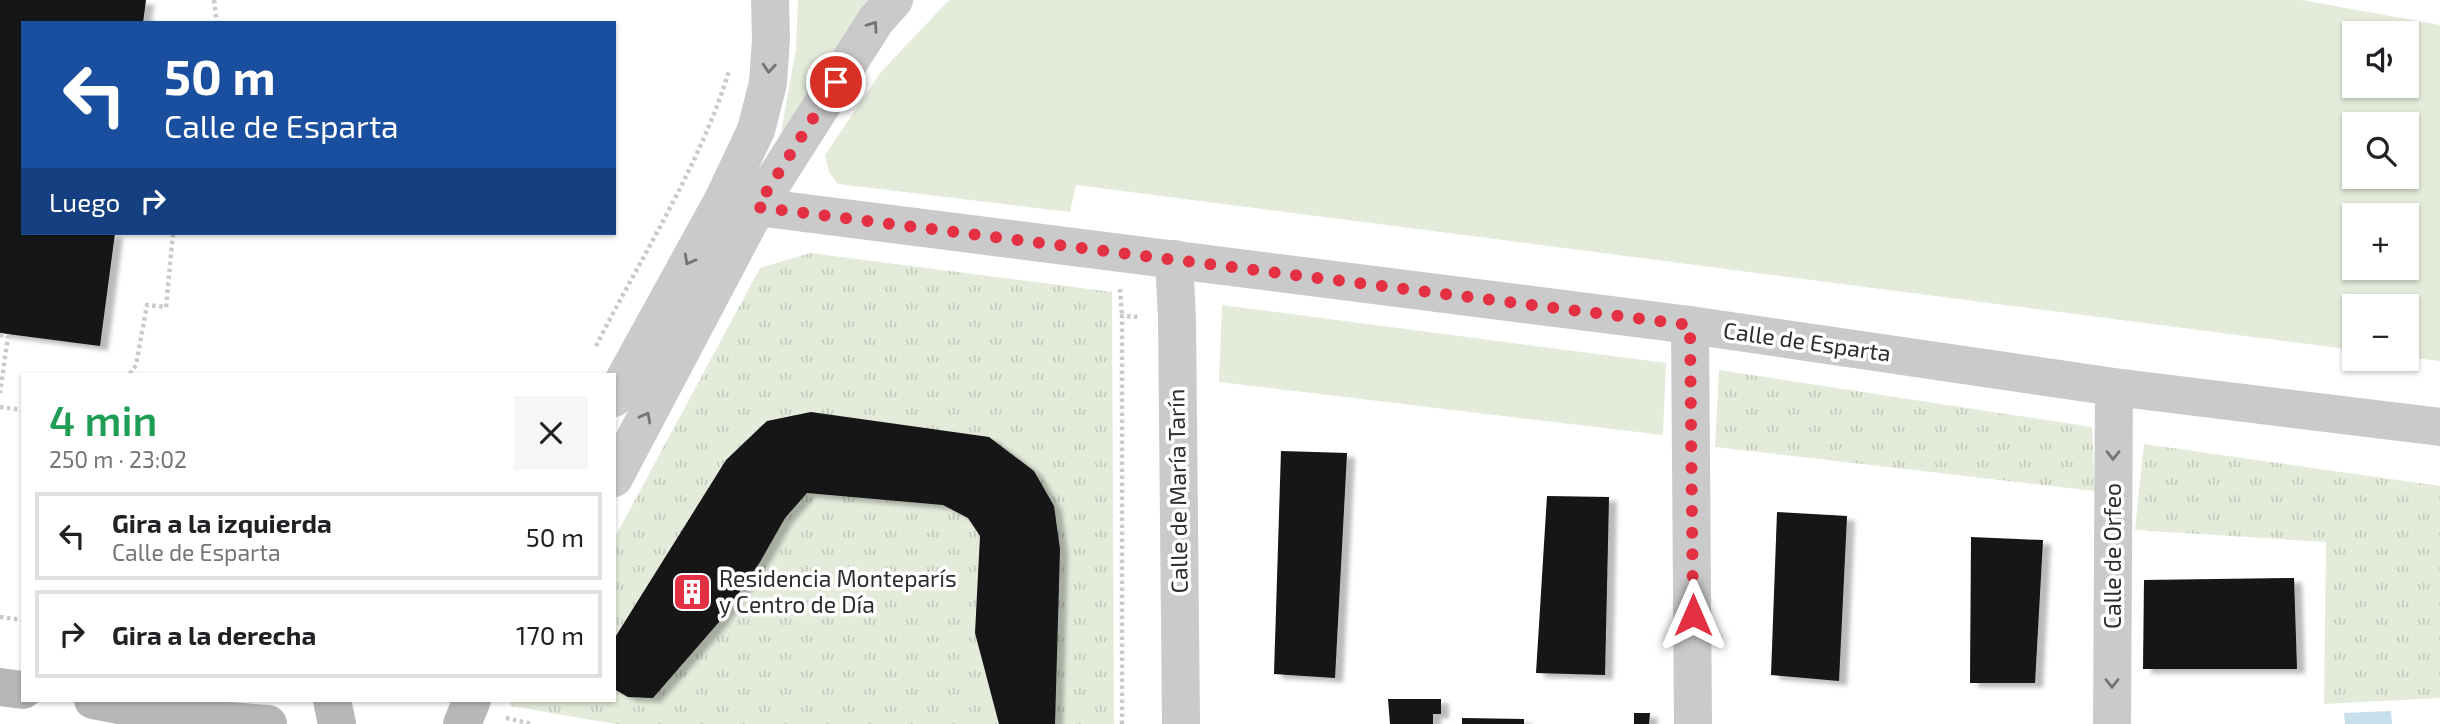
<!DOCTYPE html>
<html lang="es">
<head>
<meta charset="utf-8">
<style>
  :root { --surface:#fff; --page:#f6f6f6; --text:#202124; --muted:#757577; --line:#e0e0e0 }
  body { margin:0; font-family:"Exo 2",sans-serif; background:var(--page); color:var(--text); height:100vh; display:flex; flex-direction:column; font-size:26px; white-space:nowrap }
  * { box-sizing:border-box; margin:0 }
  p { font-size:23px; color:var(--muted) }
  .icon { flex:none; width:38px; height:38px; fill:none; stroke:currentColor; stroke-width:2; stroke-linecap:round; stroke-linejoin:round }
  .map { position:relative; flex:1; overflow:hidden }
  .panel { position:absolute; left:21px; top:373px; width:595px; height:329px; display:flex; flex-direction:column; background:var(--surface); border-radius:0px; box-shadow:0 2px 5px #0004 }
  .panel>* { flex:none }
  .top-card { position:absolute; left:21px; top:21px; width:595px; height:214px; border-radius:0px; box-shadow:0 2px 5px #0004; background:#1a4fa0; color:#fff; overflow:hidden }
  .controls { position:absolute; left:2342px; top:21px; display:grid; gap:14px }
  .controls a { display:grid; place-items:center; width:77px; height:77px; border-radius:0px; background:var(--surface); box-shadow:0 2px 5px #0004; font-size:35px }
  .pin { position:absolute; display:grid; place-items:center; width:60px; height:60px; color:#fff; margin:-30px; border:4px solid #fff; border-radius:50%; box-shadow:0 2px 7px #0007 }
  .me { position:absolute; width:77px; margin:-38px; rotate:0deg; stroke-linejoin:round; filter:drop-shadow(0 0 5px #0008) }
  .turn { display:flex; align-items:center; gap:24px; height:147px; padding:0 28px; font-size:32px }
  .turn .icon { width:91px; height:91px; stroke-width:2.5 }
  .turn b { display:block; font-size:49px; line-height:60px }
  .then { display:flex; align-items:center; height:66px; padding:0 28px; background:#0003; gap:14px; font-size:26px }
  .round { display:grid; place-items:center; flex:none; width:74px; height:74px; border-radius:0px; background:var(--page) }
  .headline { display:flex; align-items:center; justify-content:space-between; height:119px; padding:0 28px }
  h1 { font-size:42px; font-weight:600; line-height:52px; color:#1e9e55 }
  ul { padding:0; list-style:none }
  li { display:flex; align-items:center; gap:21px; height:88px; margin:0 14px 10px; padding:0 14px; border:4px solid var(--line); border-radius:0px }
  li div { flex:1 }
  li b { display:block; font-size:26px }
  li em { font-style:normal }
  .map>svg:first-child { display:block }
  .green { fill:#e4ebdb; fill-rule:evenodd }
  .park { fill:url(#park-tufts) }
  .water { fill:#c7deeb }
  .building { fill:#141414; filter:url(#shadow) }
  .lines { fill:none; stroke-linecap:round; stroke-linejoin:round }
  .path { stroke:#cacaca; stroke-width:4.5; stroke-dasharray:3.5 3.5; stroke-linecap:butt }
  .street { stroke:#cacaca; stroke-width:38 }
  .secondary { stroke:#b7b7b7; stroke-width:38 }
  .oneway { stroke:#747474 }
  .route { stroke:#e33143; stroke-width:12; stroke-dasharray:0 21.6 }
  .labels { text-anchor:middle; stroke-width:7; stroke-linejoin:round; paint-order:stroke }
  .street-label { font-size:23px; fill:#2d2d2d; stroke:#fff }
  .poi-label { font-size:23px; fill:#2d2d2d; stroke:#fff; text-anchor:start }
</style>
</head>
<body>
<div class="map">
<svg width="2440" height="724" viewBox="0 0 2440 724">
  <defs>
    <pattern id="park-tufts" width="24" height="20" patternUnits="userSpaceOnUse" patternTransform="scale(1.75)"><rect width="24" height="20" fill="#e4ebdb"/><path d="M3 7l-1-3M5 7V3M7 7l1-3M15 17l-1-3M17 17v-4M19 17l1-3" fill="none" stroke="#c4cabc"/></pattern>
    <filter id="shadow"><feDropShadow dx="8" dy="4.5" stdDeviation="2" flood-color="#0004"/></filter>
  </defs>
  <rect width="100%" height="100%" fill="#fff"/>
  <g class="green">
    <path d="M798,0h76l-94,138 16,-89z"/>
    <path d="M949,0h1353l138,25v336l-34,-4v-51h-52v44l-1278,-165 -6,27 -232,-28 -9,-12 -4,-17 56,-83zM2354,33h52v53h-52zM2354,124h52v53h-52zM2354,215h52v53h-52z"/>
    <path d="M1222,305l444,58 -3,72 -444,-53z"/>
  </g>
  <g class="park">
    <path d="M810,253l302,39 2,432h-499l-104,-18 -1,-6h104v-161l146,-271z"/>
    <path d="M1719,370l373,57 3,64 -380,-44z"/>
    <path d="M2144,444l296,42v212l-116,6 2,-162 -191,-12z"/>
  </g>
  <path class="water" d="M2391,711l1,13h-47l-1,-11z"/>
  <g class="building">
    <path d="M0,0h146l-3,23h-120v210h92l-15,113 -100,-13z"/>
    <path d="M811,412l178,25 45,34 20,35 6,43 -5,175h-56l-24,-91 5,-97 -12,-18 -25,-13 -136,-12 -22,25 -25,44 -41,60 -66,76 -25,-1 -14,-8v-50l112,-179 41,-39z"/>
    <path d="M1281,451l66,2 -12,225 -61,-4z"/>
    <path d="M1547,496l62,1 -4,178 -69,-2z"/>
    <path d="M1777,512l70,4 -8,165 -68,-6z"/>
    <path d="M1971,537l72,3 -8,143h-65z"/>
    <path d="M2294,578l3,91h-154l1,-89z"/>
    <path d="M1388,699h53v15h-8v10h-43z"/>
    <path d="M1634,713h16l-1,11h-15z"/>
    <path d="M1462,718l62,1v5h-62z"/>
  </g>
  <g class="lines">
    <g class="path">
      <path d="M214,0l3,23"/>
      <path d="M1120,289l2,27"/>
      <path d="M0,335l8,1 -8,57"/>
      <path d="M596,346c45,-89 104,-180 133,-275"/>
      <path d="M130,374l6,-9 11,-60 19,2 7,-74"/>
      <path d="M0,407l23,3"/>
      <path d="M0,617l23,3"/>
      <path d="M506,718l26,6"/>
      <path d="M1122,724v-408l18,1"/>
    </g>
    <g class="street">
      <path d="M757,207l933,118 424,62 326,40"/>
      <path d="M1174,259l3,59 4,406"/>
      <path d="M1690,325l3,399"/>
      <path d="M614,398l109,-198 33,-70 12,-47 3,-44 -1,-39"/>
      <path d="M614,478l143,-271 119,-187 18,-20"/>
      <path d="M2112,724l2,-337"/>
    </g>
    <g class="secondary">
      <path d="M0,687l23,3"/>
      <path d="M93,700l94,18 81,6"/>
      <path d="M332,700l5,24"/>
      <path d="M462,724l10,-24"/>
    </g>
  </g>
  <defs><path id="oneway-chevron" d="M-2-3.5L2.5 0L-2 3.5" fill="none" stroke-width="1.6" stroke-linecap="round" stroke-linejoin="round" transform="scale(1.75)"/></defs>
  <g class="oneway">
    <use href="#oneway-chevron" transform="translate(873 26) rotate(-55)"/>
    <use href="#oneway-chevron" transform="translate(769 68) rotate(94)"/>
    <use href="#oneway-chevron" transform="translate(689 260) rotate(119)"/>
    <use href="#oneway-chevron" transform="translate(646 417) rotate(-62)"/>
    <use href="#oneway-chevron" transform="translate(2113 455) rotate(90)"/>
    <use href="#oneway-chevron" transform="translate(2112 683) rotate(90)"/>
  </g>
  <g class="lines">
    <path class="route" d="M836,82l-79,125 933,118 3,290"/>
  </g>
  <defs>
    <symbol id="building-square" viewBox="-11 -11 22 22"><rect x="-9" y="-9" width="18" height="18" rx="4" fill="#e33143" stroke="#fff"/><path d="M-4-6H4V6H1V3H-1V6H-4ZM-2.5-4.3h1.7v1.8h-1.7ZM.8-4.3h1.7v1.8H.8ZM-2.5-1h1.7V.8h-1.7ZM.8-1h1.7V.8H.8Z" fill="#fff"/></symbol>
  </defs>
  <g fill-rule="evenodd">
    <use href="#building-square" x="670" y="570" width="44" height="44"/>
  </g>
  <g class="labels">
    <g class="street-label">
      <text transform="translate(1807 342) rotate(8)" y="8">Calle de Esparta</text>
      <text transform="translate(1178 491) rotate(-91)" y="8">Calle de María Tarín</text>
      <text transform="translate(2113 556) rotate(-90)" y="8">Calle de Orfeo</text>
    </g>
    <g class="poi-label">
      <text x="719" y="587">Residencia Monteparís<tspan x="719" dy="26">y Centro de Día</tspan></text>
    </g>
  </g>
</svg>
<div class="controls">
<a><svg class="icon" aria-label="sound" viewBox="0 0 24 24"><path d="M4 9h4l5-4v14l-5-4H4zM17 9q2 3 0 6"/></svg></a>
<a><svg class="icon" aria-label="search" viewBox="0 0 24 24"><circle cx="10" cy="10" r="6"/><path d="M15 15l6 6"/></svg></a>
<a>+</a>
<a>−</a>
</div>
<div class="pin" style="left:836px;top:82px;background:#d93025"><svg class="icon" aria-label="arrive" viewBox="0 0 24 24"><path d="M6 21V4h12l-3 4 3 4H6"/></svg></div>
<svg class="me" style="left:1693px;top:615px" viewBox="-20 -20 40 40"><path d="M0-17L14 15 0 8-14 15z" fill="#e33143" stroke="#fff" stroke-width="4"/></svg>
<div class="top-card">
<div class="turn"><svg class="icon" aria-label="left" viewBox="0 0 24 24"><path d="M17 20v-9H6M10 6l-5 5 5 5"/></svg><div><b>50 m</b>Calle de Esparta</div></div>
<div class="then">Luego<svg class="icon" aria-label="right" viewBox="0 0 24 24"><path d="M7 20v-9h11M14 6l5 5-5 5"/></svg></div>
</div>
<section class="panel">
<div class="headline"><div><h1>4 min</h1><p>250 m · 23:02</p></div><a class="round"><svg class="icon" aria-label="close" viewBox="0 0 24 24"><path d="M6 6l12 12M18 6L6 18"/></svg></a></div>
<ul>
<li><svg class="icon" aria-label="left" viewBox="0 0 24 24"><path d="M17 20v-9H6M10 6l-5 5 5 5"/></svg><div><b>Gira a la izquierda</b><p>Calle de Esparta</p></div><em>50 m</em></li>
<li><svg class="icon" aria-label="right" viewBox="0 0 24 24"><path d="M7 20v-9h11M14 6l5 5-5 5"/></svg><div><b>Gira a la derecha</b></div><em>170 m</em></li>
</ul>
</section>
</div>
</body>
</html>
